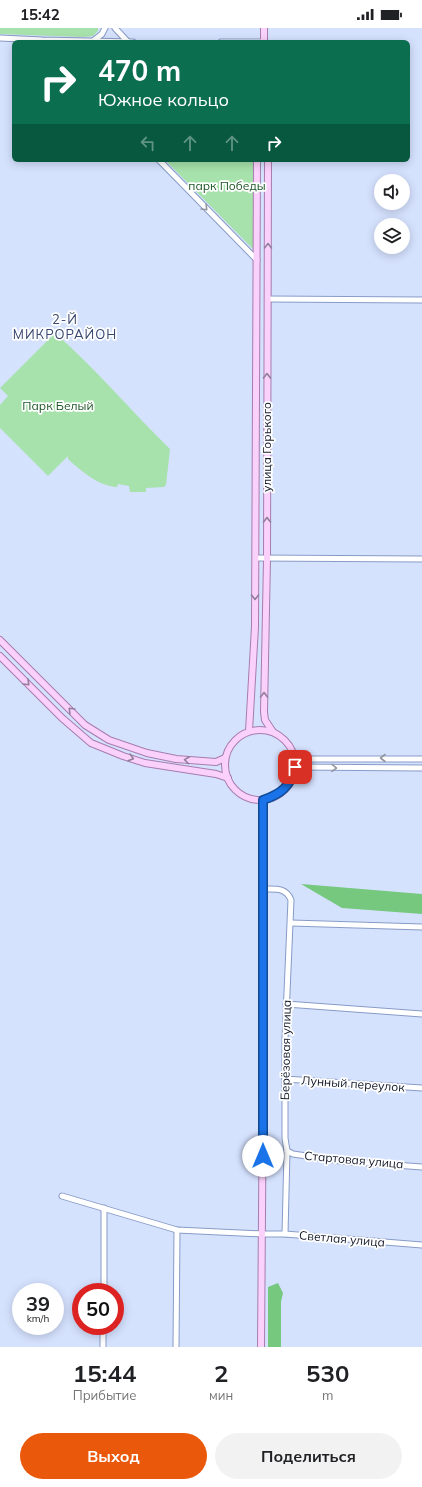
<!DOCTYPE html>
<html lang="ru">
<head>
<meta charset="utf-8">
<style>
  :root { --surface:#fff; --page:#f2f2f2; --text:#202124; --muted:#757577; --accent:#ea580c }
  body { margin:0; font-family:Mulish,sans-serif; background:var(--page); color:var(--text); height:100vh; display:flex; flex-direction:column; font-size:15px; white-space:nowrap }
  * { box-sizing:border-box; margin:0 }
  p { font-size:13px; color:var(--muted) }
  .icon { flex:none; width:22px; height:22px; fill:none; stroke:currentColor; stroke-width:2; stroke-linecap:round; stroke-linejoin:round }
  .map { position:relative; height:1319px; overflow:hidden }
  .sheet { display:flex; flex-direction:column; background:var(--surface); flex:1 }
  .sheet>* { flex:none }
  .guide { position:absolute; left:12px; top:12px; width:398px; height:122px; border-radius:6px; box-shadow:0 2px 10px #0003; background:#0b6e4f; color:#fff; overflow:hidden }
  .controls { position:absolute; left:374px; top:146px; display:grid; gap:8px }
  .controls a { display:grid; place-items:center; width:36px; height:36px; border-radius:50%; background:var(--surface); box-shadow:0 2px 10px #0003; font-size:20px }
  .speed { position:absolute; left:12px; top:1255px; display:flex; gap:8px; font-size:20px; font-weight:700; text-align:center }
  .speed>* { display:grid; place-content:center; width:52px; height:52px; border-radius:50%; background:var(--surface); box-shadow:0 2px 10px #0003; line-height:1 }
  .speed small { font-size:10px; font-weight:400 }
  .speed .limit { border:6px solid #d22; background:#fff; color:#111 }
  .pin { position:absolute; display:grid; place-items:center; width:34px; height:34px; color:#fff; margin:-17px; border-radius:8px; box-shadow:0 2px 6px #0006 }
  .me { position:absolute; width:44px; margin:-22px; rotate:0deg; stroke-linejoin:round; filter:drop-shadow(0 0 3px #0008) }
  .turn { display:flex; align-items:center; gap:14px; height:84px; padding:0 20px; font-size:18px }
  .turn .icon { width:52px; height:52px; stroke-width:2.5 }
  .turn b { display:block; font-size:28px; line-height:34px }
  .lanes { display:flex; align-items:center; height:38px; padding:0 20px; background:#0003; justify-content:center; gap:20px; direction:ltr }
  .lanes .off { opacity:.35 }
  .eta { display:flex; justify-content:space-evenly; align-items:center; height:68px; text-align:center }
  .eta b { font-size:24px; font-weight:700; line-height:28px }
  .button { display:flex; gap:8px; margin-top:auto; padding:8px 20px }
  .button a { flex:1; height:46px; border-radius:24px; background:var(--accent); color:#fff; font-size:16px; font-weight:700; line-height:46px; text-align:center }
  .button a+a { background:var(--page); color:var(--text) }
  .status { display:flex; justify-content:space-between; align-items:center; height:28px; padding:0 20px; background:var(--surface); direction:ltr }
  .status svg { height:11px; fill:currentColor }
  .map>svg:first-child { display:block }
  .green { fill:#a7e1ab }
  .forest { fill:#75c87e }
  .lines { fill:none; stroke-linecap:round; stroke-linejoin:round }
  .minor-casing { stroke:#889bc7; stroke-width:7 }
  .major-casing { stroke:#a67daf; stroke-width:8 }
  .minor { stroke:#fff; stroke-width:5 }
  .major { stroke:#fad1fa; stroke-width:6 }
  .oneway { stroke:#94979f }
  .oneway2 { stroke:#917e9c }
  .route-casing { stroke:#114b97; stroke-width:10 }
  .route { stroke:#1a73e8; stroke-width:7 }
  .labels { text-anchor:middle; stroke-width:3.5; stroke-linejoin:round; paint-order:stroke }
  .park-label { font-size:12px; fill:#1b5525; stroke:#fff }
  .street-label { font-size:12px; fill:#111829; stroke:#fff }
  .neighbourhood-label { font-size:13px; letter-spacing:1px; fill:#38486f; stroke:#fff }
</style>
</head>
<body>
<div class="status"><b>15:42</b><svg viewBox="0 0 49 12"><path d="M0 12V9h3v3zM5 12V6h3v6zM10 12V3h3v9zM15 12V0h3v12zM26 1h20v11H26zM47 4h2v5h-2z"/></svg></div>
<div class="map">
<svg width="422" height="1319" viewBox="0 0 422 1319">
  <rect width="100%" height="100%" fill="#d5e2fe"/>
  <g class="green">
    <path d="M0,0h98v3l-5,5 -9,1 -84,-3z"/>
    <path d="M165,132h88v89z"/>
    <path d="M55,305c41,36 76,78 115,116l-4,36 -2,2 -18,1v4h-16l-1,-6 -11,-2 -1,3c-18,-1 -35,-15 -49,-28v-3l-20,20 -48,-48v-23l8,-9 -8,-8z"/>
  </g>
  <g class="forest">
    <path d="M301,856l121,10v20l-80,-6z"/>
    <path d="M278,1255l5,10 -2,9v45h-13v-60z"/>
  </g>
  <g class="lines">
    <defs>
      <g id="minor">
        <path d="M115,0l13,14"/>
        <path d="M0,10l42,2 91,2"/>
        <path d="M93,13l9,-7 3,-6"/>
        <path d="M221,14h43"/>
        <path d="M159,132l98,100"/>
        <path d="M268,271l154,1"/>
        <path d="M256,530l166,1"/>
        <path d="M294,731h128"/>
        <path d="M295,739l127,1"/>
        <path d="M263,861c12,0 23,-2 28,11l-6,139v99l2,13 -2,83"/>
        <path d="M291,895l131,4"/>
        <path d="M286,976l136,10"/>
        <path d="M285,1051l137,9"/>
        <path d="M287,1123l6,3 48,7 81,6"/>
        <path d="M62,1168l115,34 86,4h22l137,11"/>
        <path d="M104,1264v-84"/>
        <path d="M103,1319v-21"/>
        <path d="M176,1319l1,-117"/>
      </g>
      <g id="major">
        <path d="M264,0v14"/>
        <path d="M268,132l-1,399 -3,153 1,8 8,12"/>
        <path d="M0,612l85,85 24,15 38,13 29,6 40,3 9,-4"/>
        <path d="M0,628l62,62 29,25 32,13 22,7 71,11 12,4"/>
        <circle cx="260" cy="737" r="35"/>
        <path d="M249,703l6,-104 2,-467"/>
        <path d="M261,1319l3,-399 -1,-148"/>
      </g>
    </defs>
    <use href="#minor" class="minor-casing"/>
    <use href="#major" class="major-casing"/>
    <use href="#minor" class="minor"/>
    <use href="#major" class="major"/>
  </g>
  <defs><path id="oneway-chevron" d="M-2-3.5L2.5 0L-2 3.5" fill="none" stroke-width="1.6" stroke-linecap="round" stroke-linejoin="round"/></defs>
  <g class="oneway">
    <use href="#oneway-chevron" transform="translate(205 180) rotate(46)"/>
    <use href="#oneway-chevron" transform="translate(383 730) rotate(-180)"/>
    <use href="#oneway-chevron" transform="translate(334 740) rotate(1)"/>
  </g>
  <g class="oneway2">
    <use href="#oneway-chevron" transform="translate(268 218) rotate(-90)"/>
    <use href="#oneway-chevron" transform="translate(267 348) rotate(-89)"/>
    <use href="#oneway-chevron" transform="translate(267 492) rotate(-90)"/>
    <use href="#oneway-chevron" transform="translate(255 569) rotate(90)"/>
    <use href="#oneway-chevron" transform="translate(27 655) rotate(45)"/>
    <use href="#oneway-chevron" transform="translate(264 667) rotate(-89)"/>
    <use href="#oneway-chevron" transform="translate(71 682) rotate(-135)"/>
    <use href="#oneway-chevron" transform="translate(131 730) rotate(16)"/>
    <use href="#oneway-chevron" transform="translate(187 732) rotate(-172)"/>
  </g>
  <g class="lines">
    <defs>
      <path id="route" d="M263,1128v-356c18,-6 28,-14 32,-33"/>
    </defs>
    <use href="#route" class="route-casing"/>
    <use href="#route" class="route"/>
  </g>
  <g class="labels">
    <g class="park-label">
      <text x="227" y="162">парк Победы</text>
      <text x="58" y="382">Парк Белый</text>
    </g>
    <g class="street-label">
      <text transform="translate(267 419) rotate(-90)" y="4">улица Горького</text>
      <text transform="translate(286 1022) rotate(-89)" y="4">Берёзовая улица</text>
      <text transform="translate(353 1056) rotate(4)" y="4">Лунный переулок</text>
      <text transform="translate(354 1132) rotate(5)" y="4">Стартовая улица</text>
      <text transform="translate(342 1211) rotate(5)" y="4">Светлая улица</text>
    </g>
    <g class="neighbourhood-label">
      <text x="65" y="296">2-Й<tspan x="65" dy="15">МИКРОРАЙОН</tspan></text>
    </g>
  </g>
</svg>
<div class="controls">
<a><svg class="icon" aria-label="sound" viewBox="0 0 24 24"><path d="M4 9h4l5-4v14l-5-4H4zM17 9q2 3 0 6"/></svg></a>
<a><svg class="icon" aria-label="layers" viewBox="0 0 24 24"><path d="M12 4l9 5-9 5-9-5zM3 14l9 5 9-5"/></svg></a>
</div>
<div class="speed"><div>39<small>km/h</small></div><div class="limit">50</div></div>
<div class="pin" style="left:295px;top:739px;background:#d93025"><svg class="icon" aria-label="arrive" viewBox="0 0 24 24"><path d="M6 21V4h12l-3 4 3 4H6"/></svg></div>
<svg class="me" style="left:263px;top:1128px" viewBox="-20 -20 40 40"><circle r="19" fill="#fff"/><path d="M0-13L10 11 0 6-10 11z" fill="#1a73e8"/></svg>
<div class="guide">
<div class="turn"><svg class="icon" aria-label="right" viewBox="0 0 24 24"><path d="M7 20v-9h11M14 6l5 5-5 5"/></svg><div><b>470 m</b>Южное кольцо</div></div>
<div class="lanes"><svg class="icon off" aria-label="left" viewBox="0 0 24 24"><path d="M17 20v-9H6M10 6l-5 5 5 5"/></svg><svg class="icon off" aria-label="ahead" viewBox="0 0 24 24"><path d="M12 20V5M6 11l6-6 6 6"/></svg><svg class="icon off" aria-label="ahead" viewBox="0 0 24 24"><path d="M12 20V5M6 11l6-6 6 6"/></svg><svg class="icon" aria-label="right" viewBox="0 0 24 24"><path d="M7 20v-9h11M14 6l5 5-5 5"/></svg></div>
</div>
</div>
<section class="sheet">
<div class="eta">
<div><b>15:44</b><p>Прибытие</p></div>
<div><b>2</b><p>мин</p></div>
<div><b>530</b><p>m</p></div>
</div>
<div class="button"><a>Выход</a><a>Поделиться</a></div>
</section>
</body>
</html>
